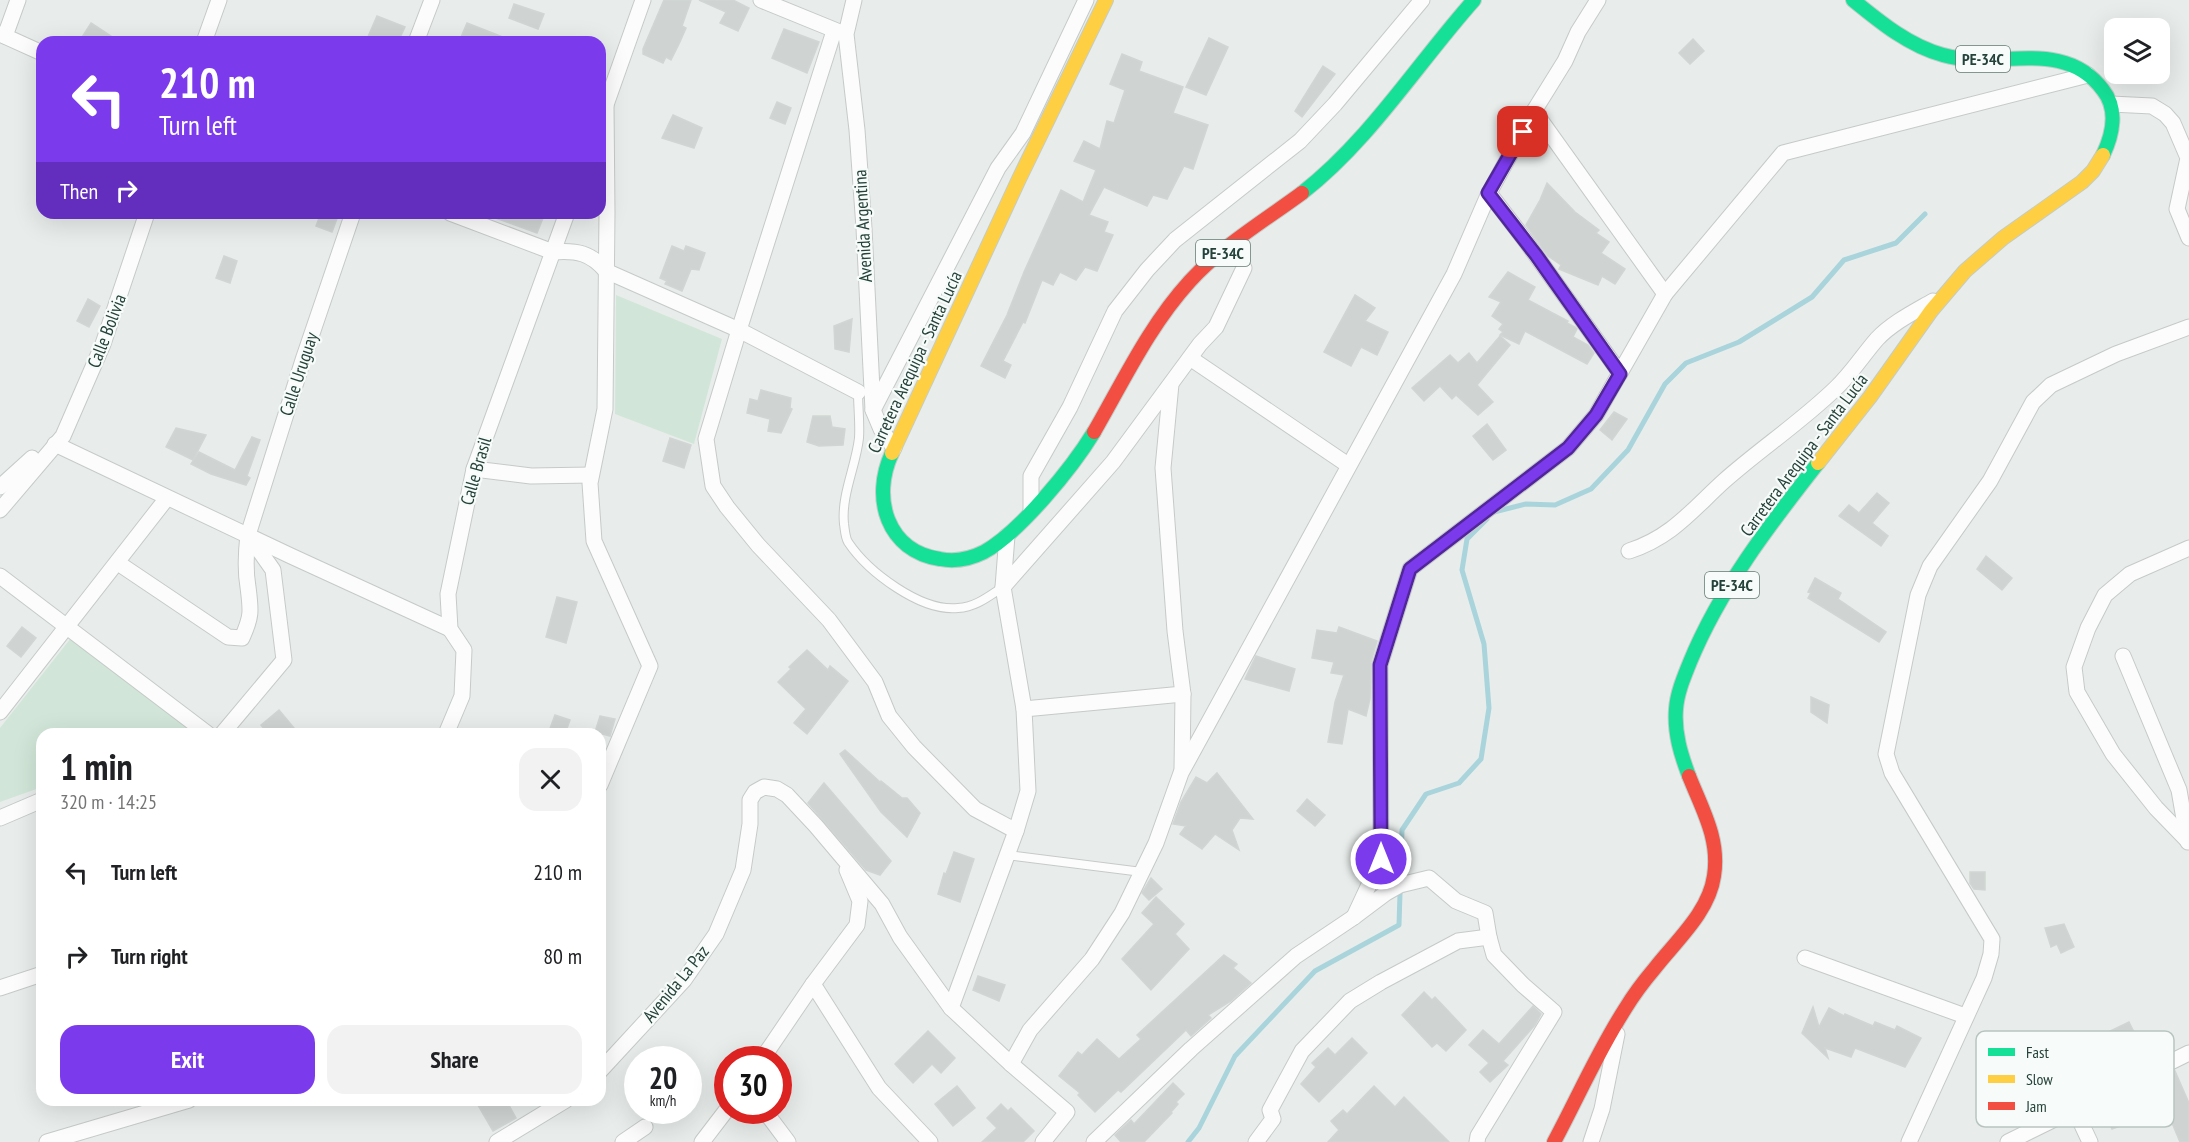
<!DOCTYPE html>
<html lang="en">
<head>
<meta charset="utf-8">
<style>
  :root { --surface:#fff; --page:#f2f2f2; --text:#202124; --muted:#757577; --accent:#7c3aed }
  body { margin:0; font-family:"PT Sans Narrow",sans-serif; background:var(--page); color:var(--text); height:100vh; display:flex; flex-direction:column; font-size:22px; white-space:nowrap }
  * { box-sizing:border-box; margin:0 }
  p { font-size:20px; color:var(--muted) }
  .icon { flex:none; width:33px; height:33px; fill:none; stroke:currentColor; stroke-width:2; stroke-linecap:round; stroke-linejoin:round }
  .map { position:relative; flex:1; overflow:hidden }
  .details { position:absolute; left:36px; top:728px; width:570px; height:378px; display:flex; flex-direction:column; background:var(--surface); border-radius:18px; box-shadow:0 6px 24px #0002 }
  .details>* { flex:none }
  .top-card { position:absolute; left:36px; top:36px; width:570px; height:183px; border-radius:18px; box-shadow:0 6px 24px #0002; background:#7c3aed; color:#fff; overflow:hidden }
  .tools { position:absolute; left:2104px; top:18px; display:grid; gap:12px }
  .tools a { display:grid; place-items:center; width:66px; height:66px; border-radius:12px; background:var(--surface); box-shadow:0 6px 24px #0002; font-size:30px }
  .speed { position:absolute; left:624px; top:1046px; display:flex; gap:12px; font-size:30px; font-weight:700; text-align:center }
  .speed>* { display:grid; place-content:center; width:78px; height:78px; border-radius:50%; background:var(--surface); box-shadow:0 6px 24px #0002; line-height:1 }
  .speed small { font-size:15px; font-weight:400 }
  .speed .limit { border:9px solid #d22; background:#fff; color:#111 }
  .pin { position:absolute; display:grid; place-items:center; width:51px; height:51px; color:#fff; margin:-26px; border-radius:12px; box-shadow:0 3px 9px #0006 }
  .me { position:absolute; width:66px; margin:-33px; rotate:0deg; stroke-linejoin:round; filter:drop-shadow(0 0 4px #0008) }
  .turn { display:flex; align-items:center; gap:21px; height:126px; padding:0 24px; font-size:27px }
  .turn .icon { width:78px; height:78px; stroke-width:2.5 }
  .turn b { display:block; font-size:42px; line-height:51px }
  .then { display:flex; align-items:center; height:57px; padding:0 24px; background:#0003; gap:12px; font-size:22px }
  .round { display:grid; place-items:center; flex:none; width:63px; height:63px; border-radius:18px; background:var(--page) }
  .headline { display:flex; align-items:center; justify-content:space-between; height:102px; padding:0 24px }
  h1 { font-size:36px; font-weight:600; line-height:45px }
  .primary-button { display:flex; gap:12px; margin-top:auto; padding:12px 24px }
  .primary-button a { flex:1; height:69px; border-radius:18px; background:var(--accent); color:#fff; font-size:24px; font-weight:600; line-height:69px; text-align:center }
  .primary-button a+a { background:var(--page); color:var(--text) }
  ul { padding:0; list-style:none }
  li { display:flex; align-items:center; gap:18px; height:84px; padding:0 24px }
  li div { flex:1 }
  li b { display:block; font-size:22px }
  li em { font-style:normal }
  .map>svg:first-child { display:block }
  .green { fill:#d1e6d8 }
  .lines { fill:none; stroke-linecap:round; stroke-linejoin:round }
  .stream { stroke:#a9d4db; stroke-width:5 }
  .building { fill:#cfd4d2; stroke:#d1d6d4; stroke-width:1.5 }
  .lane-casing { stroke:#c5cac8; stroke-width:10 }
  .street-casing { stroke:#c5cac8; stroke-width:17 }
  .fast-casing { stroke:#c3ccc9; stroke-width:16 }
  .slow-casing { stroke:#c3ccc9; stroke-width:16 }
  .jam-casing { stroke:#c3ccc9; stroke-width:16 }
  .lane { stroke:#fcfcfc; stroke-width:8 }
  .street { stroke:#fcfcfc; stroke-width:15 }
  .fast { stroke:#16e098; stroke-width:14 }
  .slow { stroke:#ffcf43; stroke-width:14 }
  .jam { stroke:#f24e42; stroke-width:14 }
  .route-casing { stroke:#51269a; stroke-width:15 }
  .route { stroke:#7c3aed; stroke-width:10 }
  .labels { text-anchor:middle; stroke-width:4.5; stroke-linejoin:round; paint-order:stroke }
  .shield { fill:#f7fbf9; stroke:#637a73; stroke-width:1.5 }
  .shield-label { font-size:16px; font-weight:bold; fill:#24423a }
  .street-label { font-size:18px; fill:#24423a; stroke:#f7fbf9 }
  .key { fill:#f7fbf9; stroke:#b8c4c0; stroke-width:1.5 }
  .key-label { font-size:16px; fill:#24423a }
</style>
</head>
<body>
<div class="map">
<svg width="2189" height="1142" viewBox="0 0 2189 1142">
  <rect width="100%" height="100%" fill="#e8edeb"/>
  <g class="green">
    <path d="M616,295l106,44 -28,105 -79,-30z"/>
    <path d="M71,638l124,95 -153,1v53l-42,15v-74z"/>
  </g>
  <g class="lines">
    <g class="stream">
      <path d="M1494,512l32,-8 29,1 36,-16 37,-39 37,-66 21,-21 53,-21 73,-45 32,-37 52,-17 29,-29"/>
      <path d="M1188,1142l11,-14 36,-72 80,-85 84,-46 3,-95 24,-36 33,-11 22,-24 8,-51 -5,-64 -22,-74 5,-31 20,-20"/>
    </g>
  </g>
  <g class="building">
    <path d="M664,0h27l-9,26 4,2 -7,16 -8,16 -5,-3 -3,6 -20,-9v-5z"/>
    <path d="M699,0h34l16,8 -11,23 -18,-8 6,-11z"/>
    <path d="M514,4l30,10 -6,15 -29,-11z"/>
    <path d="M377,16l28,11 -7,15h-23l-8,-3z"/>
    <path d="M91,23l29,19h-41z"/>
    <path d="M467,23l46,18v1h-54z"/>
    <path d="M784,29l35,13 -12,31 -35,-15z"/>
    <path d="M1209,38l19,9 -22,48 -20,-8z"/>
    <path d="M1693,39l11,12 -14,13 -11,-11z"/>
    <path d="M1122,54l20,8 -3,9 44,16 -10,26 35,12 -15,44 -9,-3 -17,33 -14,-4 -6,11 -43,-19 -15,28 19,7 -4,10 9,3 -16,36 -12,-4 -9,13 -16,-8 -7,13 -11,-5 -17,43 -2,-1 -20,39 8,4 -6,13 -24,-12 26,-51 17,-43 37,-82 22,12 13,-32 -22,-9 10,-20 16,8 7,-28 7,2 11,-33 -15,-6z"/>
    <path d="M1323,66l12,8 -33,43 -7,-6z"/>
    <path d="M777,102l14,6 -6,16 -15,-6z"/>
    <path d="M673,115l29,13 -8,20 -32,-10z"/>
    <path d="M1547,183l28,29 24,18 -3,3 13,9 -8,11 24,16 -10,15 -13,-8 -4,9 -39,-16 2,-4 -13,-9 -22,-31 14,-25z"/>
    <path d="M321,213h18l-7,19 -16,-6z"/>
    <path d="M487,213h58l-8,20 -50,-18z"/>
    <path d="M672,246l12,5 2,-5 19,7 -6,17 -8,-1 -9,22 -17,-7 2,-3 -7,-3z"/>
    <path d="M224,256l13,5 -7,22 -14,-5z"/>
    <path d="M1508,272l27,15 -7,13 40,21 -1,2 8,4 2,2 -4,8 15,8 6,8 -7,11 -62,-33 -6,13 -19,-9 3,-3 -4,-3 4,-5 -11,-8 9,-14 -12,-5z"/>
    <path d="M1355,295l20,13 -10,13 23,11 -11,23 -16,-8 -10,19 -27,-14z"/>
    <path d="M88,299l12,7 -11,21 -12,-6z"/>
    <path d="M852,319l-3,33 -14,-3 -1,-23z"/>
    <path d="M1500,336l10,9 -33,40 16,17 -15,13 -22,-20 -4,4 -12,-13 -16,15 -12,-13 38,-33 8,8 11,-10 8,10z"/>
    <path d="M761,390l30,8 -1,10 2,1 -11,24 -13,-2 2,-12 -23,-6 3,-14 8,2z"/>
    <path d="M1614,412l13,7 -15,21 -12,-10z"/>
    <path d="M813,416h17l2,11 13,2 -2,16 -24,1 -12,-4z"/>
    <path d="M1487,424l19,26 -13,10 -20,-24z"/>
    <path d="M176,428l30,7 -13,25 -27,-13z"/>
    <path d="M252,437l8,3 -13,36 3,2 -4,7 -35,-11 -20,-10 8,-12 36,18z"/>
    <path d="M670,438l21,7 -7,23 -21,-7z"/>
    <path d="M1877,493l12,10 -17,20 16,13 -7,10 -42,-30 10,-11 10,8z"/>
    <path d="M1986,556l26,22 -10,12 -25,-21z"/>
    <path d="M1815,578l26,15 -3,6 48,33 -7,10 -71,-44 3,-5 -3,-1z"/>
    <path d="M557,597l20,5 -11,41 -20,-6z"/>
    <path d="M22,627l14,11 -15,19 -14,-11z"/>
    <path d="M1339,627l38,14 -6,21 -1,37 -4,17 -18,-7 -6,35 -14,-2 7,-40 9,-27 -13,-2 3,-11 -22,-4 5,-28 20,3z"/>
    <path d="M807,650l21,20 2,-4 18,15 -41,53 -13,-11 12,-14 -28,-27 13,-13 -2,-2z"/>
    <path d="M1256,656l39,13 -6,22 -44,-12z"/>
    <path d="M1811,697l18,8 -2,18 -16,-11z"/>
    <path d="M279,710l20,24h-31l-7,-9z"/>
    <path d="M555,715l15,5 -5,14h-17z"/>
    <path d="M600,716l15,3 -5,17 -15,-4z"/>
    <path d="M845,750l35,32 1,-1 21,17h5l13,15 -13,24 -26,-25 -41,-58z"/>
    <path d="M1217,773l36,46 -13,-1 -8,12 7,20 -24,-16 -13,15 -22,-15 6,-8 -13,-2 8,-22 15,-25 11,6z"/>
    <path d="M824,783l67,78 -11,14 -14,-5 -58,-67z"/>
    <path d="M1307,799l18,16 -10,11 -18,-15z"/>
    <path d="M954,852l20,7 -14,43 -22,-8 6,-21 2,1z"/>
    <path d="M1970,872h15v18l-11,-1 -4,-6z"/>
    <path d="M1151,878l11,11 -13,11 -7,-7z"/>
    <path d="M1156,897l28,27 -9,10 14,15 -38,41 -29,-31 32,-35 -12,-11z"/>
    <path d="M2064,924l10,23 -13,6 -4,-9 -6,3 -6,-19z"/>
    <path d="M1224,955l13,9 -4,4 18,15 -20,18 -23,14 3,3 -20,18 -5,-6 -65,62 -3,-2 -23,22 -17,-17 2,-2 -21,-17 19,-24 4,3 15,-16 22,20 22,-20 -4,-4z"/>
    <path d="M978,976l27,9 -6,16 -26,-11z"/>
    <path d="M1424,992l8,8 3,-3 31,33 -20,21 -9,-8 -5,4 -30,-32z"/>
    <path d="M1533,1006l8,8 -6,11 -32,36 5,4 -18,17 -10,-10 9,-9 -20,-18 14,-15 16,14z"/>
    <path d="M1813,1007l6,20 10,-19 15,8 1,-2 28,12 2,-4 20,8 2,-4 24,12 -16,29 -50,-19 -4,9 -26,-9 3,10 -26,-25z"/>
    <path d="M2129,1022l9,18 -21,11 -9,-19z"/>
    <path d="M928,1031l27,27 -14,15 -9,-9 -19,19 -18,-19z"/>
    <path d="M1352,1038l15,15 -48,49 -18,-18 15,-17 -4,-4 16,-15 7,7z"/>
    <path d="M2175,1071l14,32v39h-9l-8,-19 -3,2 -8,-14 -49,18 -8,-19 52,-21 -3,-7z"/>
    <path d="M1173,1083l11,11 -8,8 2,2 -7,8 1,1 -28,29h-23l-6,-7 16,-15 3,4z"/>
    <path d="M957,1086l18,22 -22,18 -18,-22z"/>
    <path d="M1374,1086l21,21 9,-10 45,45h-121l11,-12 -8,-9 12,-11 4,4z"/>
    <path d="M475,1100h31l10,18 -23,13z"/>
    <path d="M1001,1104l7,7 3,-3 23,23 -11,11h-41l15,-14 -10,-10z"/>
  </g>
  <g class="lines">
    <defs>
      <g id="lane">
        <path d="M858,392c0,15 2,31 1,46 -3,28 -18,57 -15,86 1,6 1,13 4,18 20,30 73,70 110,66 18,-1 31,-12 45,-21"/>
        <path d="M1007,855l135,17"/>
      </g>
      <g id="street">
        <path d="M761,0l81,33"/>
        <path d="M854,0l-8,34 11,96 7,98 9,182 8,19 13,19"/>
        <path d="M834,31l-95,299 -33,109 7,47 14,21 31,38 71,75 46,62 14,34 25,31 61,62 41,22"/>
        <path d="M0,34l42,19"/>
        <path d="M5,36l13,-36"/>
        <path d="M204,42l15,-42"/>
        <path d="M416,42l16,-42"/>
        <path d="M2111,104l41,2 13,8 8,9 15,35 -11,51 12,29"/>
        <path d="M1534,111l131,183"/>
        <path d="M602,116l41,-116"/>
        <path d="M1489,193l36,47 95,133"/>
        <path d="M450,213l103,39c24,-2 38,1 53,19l133,59 119,62"/>
        <path d="M1190,358l158,107"/>
        <path d="M1171,384l-8,84 12,163 8,63 -1,76"/>
        <path d="M873,410l125,-242 25,-35 63,-133"/>
        <path d="M55,444l236,112 159,73"/>
        <path d="M474,469l57,7 60,-1"/>
        <path d="M0,487l32,-29"/>
        <path d="M0,510l63,-74 40,-92 44,-131"/>
        <path d="M1031,511v-35l39,-69 45,-96 32,-41 28,-30 125,-99 35,-37 87,-104"/>
        <path d="M1629,551c43,-14 63,-41 95,-70 36,-32 77,-59 112,-93 15,-14 27,-33 41,-49 15,-16 37,-27 56,-38"/>
        <path d="M118,563l110,74 14,1c10,-22 9,-27 6,-51 -3,-17 -2,-35 0,-52l55,-175 50,-147"/>
        <path d="M0,576l208,158"/>
        <path d="M1003,587l110,-125 87,-118 16,-17 28,-59"/>
        <path d="M2123,656l56,134 9,52"/>
        <path d="M1024,709l159,-15"/>
        <path d="M0,712l167,-214"/>
        <path d="M222,734l62,-74 -11,-90 -24,-34"/>
        <path d="M446,734l16,-38 2,-46 -14,-21 -2,-35 26,-125 93,-256"/>
        <path d="M600,785l50,-119 -56,-125 -4,-58 15,-74 2,-196 -1,-107"/>
        <path d="M0,818l42,-18"/>
        <path d="M2188,841l-32,-33 -43,-54 -36,-62 -3,-25 14,-39 17,-33 25,-21 59,-26"/>
        <path d="M1354,917l27,-58 -1,-194 30,-96 158,-121 28,-33 69,-121 118,-141 305,-78"/>
        <path d="M1805,958l160,58"/>
        <path d="M813,984l66,104 51,54"/>
        <path d="M0,988l42,-14"/>
        <path d="M951,1008l65,-177 12,-40 -4,-82 -21,-122 4,-51"/>
        <path d="M762,1059l51,-75 44,-59 3,-24 -13,-31"/>
        <path d="M1011,1064l19,-34 62,-71 30,-46 34,-70 25,-70 273,-499 35,-81 45,-82 31,-50 13,-29 20,-32"/>
        <path d="M600,1071l84,-91 32,-46 27,-64 7,-46v-24l5,-8 9,-5 13,2 10,6 29,31 66,78 18,33 51,71 60,56 56,48 -24,30"/>
        <path d="M764,1110l24,32"/>
        <path d="M2075,1110l15,32"/>
        <path d="M47,1142l142,-42"/>
        <path d="M497,1142l69,-42"/>
        <path d="M623,1142l22,-15"/>
        <path d="M702,1142l26,-34"/>
        <path d="M1094,1142l97,-93 105,-93 58,-39 32,-24 14,-8 29,-7 27,23 29,12 4,24 5,18 29,30 31,27 -76,124 -1,6"/>
        <path d="M1256,1142l17,-23 -3,-9 32,-59 48,-50 31,-19 77,-41 31,-4"/>
        <path d="M1591,1142l11,-33 15,-75"/>
        <path d="M1909,1142l75,-164 7,-24 1,-15 -100,-166 -6,-19 32,-159 12,-29 60,-85 43,-79 18,-17 65,-31 73,-27"/>
        <path d="M2008,1142l181,-89"/>
      </g>
      <g id="fast">
        <path d="M1853,0c27,22 56,46 90,55 53,16 120,-19 160,35 15,19 10,44 0,65"/>
        <path d="M1302,193c68,-53 115,-129 172,-193"/>
        <path d="M892,453c-21,45 -5,98 48,106 15,3 30,0 44,-7 36,-20 88,-84 110,-120"/>
        <path d="M1689,776c-8,-21 -15,-43 -13,-67 1,-16 8,-32 14,-47 30,-73 80,-138 128,-199"/>
      </g>
      <g id="slow">
        <path d="M892,453l127,-274 87,-179"/>
        <path d="M1818,463l52,-66 61,-86 34,-40 38,-33 79,-56 11,-11 10,-16"/>
      </g>
      <g id="jam">
        <path d="M1094,432c30,-52 55,-106 96,-151 32,-35 74,-60 112,-88"/>
        <path d="M1554,1142c24,-45 44,-91 71,-133 9,-15 19,-28 30,-41 21,-27 54,-56 59,-92 6,-37 -12,-67 -25,-100"/>
      </g>
    </defs>
    <use href="#lane" class="lane-casing"/>
    <use href="#street" class="street-casing"/>
    <use href="#fast" class="fast-casing"/>
    <use href="#slow" class="slow-casing"/>
    <use href="#jam" class="jam-casing"/>
    <use href="#lane" class="lane"/>
    <use href="#street" class="street"/>
    <use href="#fast" class="fast"/>
    <use href="#slow" class="slow"/>
    <use href="#jam" class="jam"/>
  </g>
  <g class="lines">
    <defs>
      <path id="route" d="M1381,859l-1,-194 30,-96 158,-121 28,-33 24,-41 -84,-119 -48,-62 35,-61"/>
    </defs>
    <use href="#route" class="route-casing"/>
    <use href="#route" class="route"/>
  </g>
  <g class="labels">
    <g class="shield">
      <rect x="1956" y="46" width="54" height="26" rx="4.5"/>
      <rect x="1196" y="240" width="54" height="26" rx="4.5"/>
      <rect x="1705" y="572" width="54" height="26" rx="4.5"/>
    </g>
    <g class="shield-label">
      <text x="1983" y="65">PE-34C</text>
      <text x="1223" y="259">PE-34C</text>
      <text x="1732" y="591">PE-34C</text>
    </g>
    <g class="street-label">
      <text transform="translate(863 226) rotate(-93)" y="6">Avenida Argentina</text>
      <text transform="translate(107 331) rotate(-69)" y="6">Calle Bolivia</text>
      <text transform="translate(915 362) rotate(-65)" y="6">Carretera Arequipa - Santa Lucía</text>
      <text transform="translate(299 374) rotate(-72)" y="6">Calle Uruguay</text>
      <text transform="translate(1804 455) rotate(-53)" y="6">Carretera Arequipa - Santa Lucía</text>
      <text transform="translate(476 471) rotate(-74)" y="6">Calle Brasil</text>
      <text transform="translate(676 984) rotate(-51)" y="6">Avenida La Paz</text>
    </g>
  </g>
  <rect x="1976" y="1031" width="198" height="96" rx="9" class="key"/>
  <rect x="1988" y="1048" width="27" height="8" fill="#16e098"/>
  <rect x="1988" y="1075" width="27" height="8" fill="#ffcf43"/>
  <rect x="1988" y="1102" width="27" height="8" fill="#f24e42"/>
  <g class="key-label">
    <text x="2026" y="1058">Fast</text>
    <text x="2026" y="1085">Slow</text>
    <text x="2026" y="1112">Jam</text>
  </g>
</svg>
<div class="tools">
<a><svg class="icon" aria-label="layers" viewBox="0 0 24 24"><path d="M12 4l9 5-9 5-9-5zM3 14l9 5 9-5"/></svg></a>
</div>
<div class="speed"><div>20<small>km/h</small></div><div class="limit">30</div></div>
<div class="pin" style="left:1523px;top:132px;background:#d93025"><svg class="icon" aria-label="arrive" viewBox="0 0 24 24"><path d="M6 21V4h12l-3 4 3 4H6"/></svg></div>
<svg class="me" style="left:1381px;top:859px" viewBox="-20 -20 40 40"><circle r="17" fill="#7c3aed" stroke="#fff" stroke-width="3"/><path d="M0-11L8 9 0 5-8 9z" fill="#fff"/></svg>
<div class="top-card">
<div class="turn"><svg class="icon" aria-label="left" viewBox="0 0 24 24"><path d="M17 20v-9H6M10 6l-5 5 5 5"/></svg><div><b>210 m</b>Turn left</div></div>
<div class="then">Then<svg class="icon" aria-label="right" viewBox="0 0 24 24"><path d="M7 20v-9h11M14 6l5 5-5 5"/></svg></div>
</div>
<section class="details">
<div class="headline"><div><h1>1 min</h1><p>320 m · 14:25</p></div><a class="round"><svg class="icon" aria-label="close" viewBox="0 0 24 24"><path d="M6 6l12 12M18 6L6 18"/></svg></a></div>
<ul>
<li><svg class="icon" aria-label="left" viewBox="0 0 24 24"><path d="M17 20v-9H6M10 6l-5 5 5 5"/></svg><div><b>Turn left</b></div><em>210 m</em></li>
<li><svg class="icon" aria-label="right" viewBox="0 0 24 24"><path d="M7 20v-9h11M14 6l5 5-5 5"/></svg><div><b>Turn right</b></div><em>80 m</em></li>
</ul>
<div class="primary-button"><a>Exit</a><a>Share</a></div>
</section>
</div>
</body>
</html>
